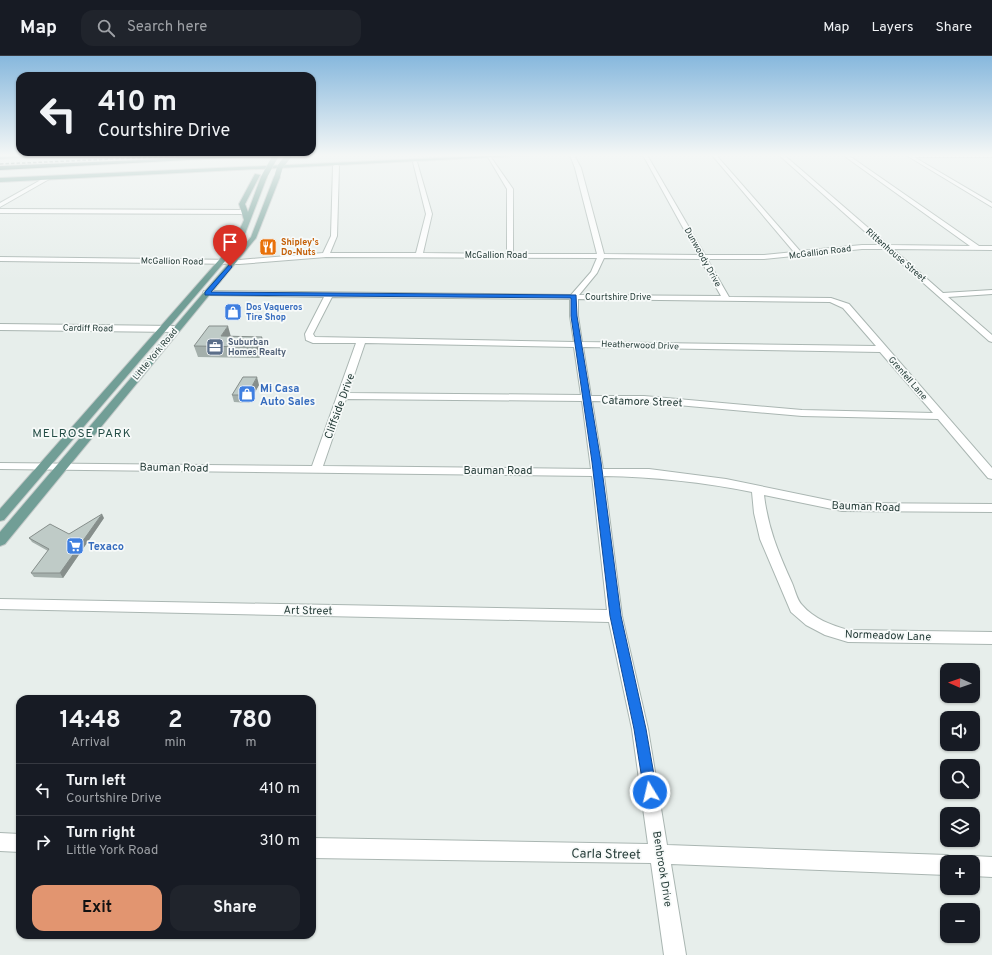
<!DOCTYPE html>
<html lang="en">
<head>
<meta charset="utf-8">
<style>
  :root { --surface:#171b24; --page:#20242c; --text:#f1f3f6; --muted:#9ea1a6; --line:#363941; --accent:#e29570 }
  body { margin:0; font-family:Overpass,sans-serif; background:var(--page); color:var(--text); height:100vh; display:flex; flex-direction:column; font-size:15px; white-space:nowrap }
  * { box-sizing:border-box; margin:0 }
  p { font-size:13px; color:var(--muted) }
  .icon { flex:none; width:22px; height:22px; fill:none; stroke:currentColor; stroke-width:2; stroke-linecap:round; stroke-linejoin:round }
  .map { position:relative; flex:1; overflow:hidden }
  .sheet { position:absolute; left:16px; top:639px; width:300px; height:244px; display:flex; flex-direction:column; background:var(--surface); border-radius:12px; box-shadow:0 1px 3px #0004 }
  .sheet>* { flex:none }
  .banner { position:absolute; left:16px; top:16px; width:300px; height:84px; border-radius:12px; box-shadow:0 1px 3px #0004; background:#171b24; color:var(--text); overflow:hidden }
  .needle { width:26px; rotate:272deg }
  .tools { position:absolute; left:940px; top:607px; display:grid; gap:8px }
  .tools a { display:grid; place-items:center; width:40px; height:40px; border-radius:8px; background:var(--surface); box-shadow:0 1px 3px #0004; font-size:20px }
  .pin { position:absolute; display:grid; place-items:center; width:34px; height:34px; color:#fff; margin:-41px -17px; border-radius:50% 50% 50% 0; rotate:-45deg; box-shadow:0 0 4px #0007 }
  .pin .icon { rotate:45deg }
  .me { position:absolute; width:44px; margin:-22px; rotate:351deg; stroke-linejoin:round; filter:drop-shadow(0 0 3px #0008) }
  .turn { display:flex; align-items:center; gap:14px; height:84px; padding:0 16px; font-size:18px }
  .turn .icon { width:52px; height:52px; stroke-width:2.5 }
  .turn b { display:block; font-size:28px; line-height:34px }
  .eta { display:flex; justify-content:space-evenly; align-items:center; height:68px; text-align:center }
  .eta b { font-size:24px; font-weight:700; line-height:28px }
  .primary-button { display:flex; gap:8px; margin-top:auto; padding:8px 16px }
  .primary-button a { flex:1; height:46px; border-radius:12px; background:var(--accent); color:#111; font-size:16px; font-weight:700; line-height:46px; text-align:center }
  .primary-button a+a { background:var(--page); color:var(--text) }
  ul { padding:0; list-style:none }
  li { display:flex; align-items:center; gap:12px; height:52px; padding:0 16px; border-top:1px solid var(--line) }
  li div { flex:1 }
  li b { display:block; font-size:15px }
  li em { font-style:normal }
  header { display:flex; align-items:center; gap:24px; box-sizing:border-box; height:56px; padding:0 20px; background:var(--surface); border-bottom:1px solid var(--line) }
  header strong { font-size:19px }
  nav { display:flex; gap:22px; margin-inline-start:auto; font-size:14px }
  .search { width:280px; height:36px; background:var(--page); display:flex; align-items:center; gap:10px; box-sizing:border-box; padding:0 14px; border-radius:12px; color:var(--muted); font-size:15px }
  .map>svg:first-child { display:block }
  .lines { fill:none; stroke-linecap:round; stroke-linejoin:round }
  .minor-casing { stroke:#aab6b2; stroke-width:2 }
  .major-casing { stroke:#c3c9c8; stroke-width:2 }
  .highway-casing { stroke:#c3c9c8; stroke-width:2 }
  .minor { fill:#fff; fill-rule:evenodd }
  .major { fill:#719e96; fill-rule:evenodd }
  .highway { fill:#366761; fill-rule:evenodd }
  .rail { stroke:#627975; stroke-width:1.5; stroke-dasharray:3.5 2; stroke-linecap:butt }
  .major-bridge-casing { stroke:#c3c9c8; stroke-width:6; stroke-linecap:butt }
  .major-bridge { stroke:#719e96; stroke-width:5.5 }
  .wall { fill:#a4afab }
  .shaded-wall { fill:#868e8b }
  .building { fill:#bfcbc7; stroke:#868e8b }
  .route { fill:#1a73e8; stroke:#114b97 }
  .labels { text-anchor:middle; stroke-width:3.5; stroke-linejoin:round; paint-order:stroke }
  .far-food-label { font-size:9px; font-weight:bold; fill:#c56008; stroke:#f7faf9; text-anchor:start }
  .far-street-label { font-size:9px; fill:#273e3a; stroke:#f7faf9 }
  .far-shop-label { font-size:9px; font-weight:bold; fill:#366cbe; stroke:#f7faf9; text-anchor:start }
  .far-service-label { font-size:9px; font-weight:bold; fill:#4e5e75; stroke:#f7faf9; text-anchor:start }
  .shop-label { font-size:11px; font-weight:bold; fill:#366cbe; stroke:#f7faf9; text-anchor:start }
  .street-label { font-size:11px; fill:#273e3a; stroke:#f7faf9 }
  .neighbourhood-label { font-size:12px; letter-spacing:1px; fill:#254e47; stroke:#f7faf9 }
  .near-street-label { font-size:13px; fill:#273e3a; stroke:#f7faf9 }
</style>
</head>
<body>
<header>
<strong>Map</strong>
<div class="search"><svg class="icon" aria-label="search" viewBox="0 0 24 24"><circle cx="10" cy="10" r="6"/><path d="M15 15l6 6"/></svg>Search here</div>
<nav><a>Map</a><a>Layers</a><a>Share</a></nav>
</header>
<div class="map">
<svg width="992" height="899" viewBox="0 0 992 899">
  <rect width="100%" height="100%" fill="#e7eeeb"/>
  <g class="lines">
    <defs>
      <g id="minor">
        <path d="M570,99h4l7,13 23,86 94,1 -55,-100h4l58,100h59l30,-3 -82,-97h4l84,96 62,-6h18l-101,-90h5l104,90 82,1 -127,-91h5l131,91h13v4l-99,-1 50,44 49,-3v4l-44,3 44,38v7l-3,-1 -104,-92h-23l-98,10h-57l22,38 102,1 18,6 143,164v11l-4,-1 -50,-59 -136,-3 -158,-14 -52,-1 11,68h46l77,10 116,24 150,1v8l-150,-1 -78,-16c4,33 14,57 28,88 3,7 5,17 10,22 12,14 29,20 46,25l144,2v12l-144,-2 -23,-7 -19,-10 -15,-13 -31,-73 -6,-26 -2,-21c-49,-10 -98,-15 -148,-16l18,140 26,113 19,116 280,10 7,3 1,4h-8v13l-276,-11 15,91h-22l-13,-92 -339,-5v-20l336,6 -16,-115 -23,-107 -609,-13v-10l607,11 -15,-134 -592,-7v-6l312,3 44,-123h-43l-7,-3 -1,-6 19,-37 -117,-2 -4,-2 1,-2 367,4 20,-23 6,-14 -271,-1 -87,7 -239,-3v-4l239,3 84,-7 8,-17 2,-70 3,-2 3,2 -2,70 -7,17h86l10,-39 -13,-52 2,-1 2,1 15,52 -9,39 84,1v-65l-19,-32 2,-1 23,33v65h84l-22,-86zM604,202l96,1 21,37 -142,-1 18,-22zM332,241l238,2v17l4,26 -259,-5 -2,-3zM578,243l252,3 13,6 33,38 -294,-4 -4,-26zM365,287l209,4 7,48 -233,-2zM583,291l297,5 53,61 -131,-3 -158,-14h-53zM346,343l236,2 9,68 -268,-3z"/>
        <path d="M906,99h86v2h-78l78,46v4z"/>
        <path d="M46,121l5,1 -51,29v-4z"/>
        <path d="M0,153l244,1 3,2 -3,2 -244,-1z"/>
        <path d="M0,268l176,2 4,3 -4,3 -176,-2z"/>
        <path d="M0,777l20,1v18l-20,-1z"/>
        <path d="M973,800l19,1v20l-19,-1v-14h-8l1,-3z"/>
      </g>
      <g id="major">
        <path d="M44,99h37l-81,4v-2z"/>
        <path d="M504,99h30l-534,27v-4z"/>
        <path d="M255,118l5,1 -15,29 3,8 13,-35 3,-2 3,2 -22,57 -7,12 -234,274 -4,1v-12l233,-265 11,-24 -5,-16z"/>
        <path d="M277,119l3,2 -24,61 -251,306 -5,2v-14l251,-295 23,-60z"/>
      </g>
      <path id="highway" d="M255,99h31l-286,15v-4z"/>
    </defs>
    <use href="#minor" class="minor-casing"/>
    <use href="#major" class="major-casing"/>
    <use href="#highway" class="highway-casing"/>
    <use href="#minor" class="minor"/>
    <use href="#major" class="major"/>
    <use href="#highway" class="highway"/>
    <path class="rail" d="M0,108l204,-9"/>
    <defs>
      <g id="major-bridge">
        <path d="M264,121l12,-22"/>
        <path d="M277,121l3,-10 9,-12"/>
      </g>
    </defs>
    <use href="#major-bridge" class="major-bridge-casing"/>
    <use href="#major-bridge" class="major-bridge"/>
  </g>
  <g class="wall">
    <path d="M231,280l34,12 -6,10 -61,-1 -4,-11z"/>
    <path d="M259,329l-10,18 -15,-1 -2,-7z"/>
    <path d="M104,462l-41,60 -29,-1 -3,-4 17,-22 -16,-9 -3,-4 40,-4z"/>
  </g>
  <g class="shaded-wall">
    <path d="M228,270l3,11 -10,-1z"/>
    <path d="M262,281l3,11 -6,10 -3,-11z"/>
    <path d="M257,321l2,8 -10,18 -2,-8z"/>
    <path d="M102,458l2,4 -41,60 -3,-5z"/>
  </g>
  <g class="building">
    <path d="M209,270h19l-7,10 41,1 -6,10 -62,-1z"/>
    <path d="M243,321h14l-10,18h-15z"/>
    <path d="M102,458l-42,59h-29l18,-24 -20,-11 21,-14 19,10z"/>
  </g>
  <linearGradient id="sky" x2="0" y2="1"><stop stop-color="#87b8dd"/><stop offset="0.44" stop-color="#f4f7f6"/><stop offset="1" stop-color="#f4f7f6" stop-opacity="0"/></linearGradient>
  <rect width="992" height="225" fill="url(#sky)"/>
  <path class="route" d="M230,208l2,3 -21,25 365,3 1,21 24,146 20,154 25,113 11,63 -2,5 -5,2 -4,-2 -2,-5 -10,-63 -24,-113 -18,-154 -21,-146v-18l-366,-3v-3z"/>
  <defs>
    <symbol id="restaurant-square" viewBox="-11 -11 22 22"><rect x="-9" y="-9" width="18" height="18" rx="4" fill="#e8710a" stroke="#f7faf9"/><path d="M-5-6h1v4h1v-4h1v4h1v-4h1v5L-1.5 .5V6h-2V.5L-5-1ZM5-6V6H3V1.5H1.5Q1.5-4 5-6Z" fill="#fff"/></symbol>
    <symbol id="shop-square" viewBox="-11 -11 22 22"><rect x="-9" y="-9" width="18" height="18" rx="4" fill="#3f7fe0" stroke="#f7faf9"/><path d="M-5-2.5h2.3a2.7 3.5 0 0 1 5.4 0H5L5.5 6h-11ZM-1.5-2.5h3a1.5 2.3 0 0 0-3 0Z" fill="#fff"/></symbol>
    <symbol id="office-square" viewBox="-11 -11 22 22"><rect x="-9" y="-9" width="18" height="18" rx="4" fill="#5c6f8a" stroke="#f7faf9"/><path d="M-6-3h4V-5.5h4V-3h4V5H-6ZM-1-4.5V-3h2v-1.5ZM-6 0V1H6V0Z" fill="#fff"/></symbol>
    <symbol id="supermarket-square" viewBox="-11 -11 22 22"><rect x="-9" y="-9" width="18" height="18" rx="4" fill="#3f7fe0" stroke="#f7faf9"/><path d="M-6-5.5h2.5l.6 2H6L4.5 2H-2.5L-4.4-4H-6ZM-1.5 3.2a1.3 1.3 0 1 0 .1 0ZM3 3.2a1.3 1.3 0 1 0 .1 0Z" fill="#fff"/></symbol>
  </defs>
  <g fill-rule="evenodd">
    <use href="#restaurant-square" x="258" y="181" width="20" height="20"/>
    <use href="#shop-square" x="223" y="246" width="20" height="20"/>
    <use href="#office-square" x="205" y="281" width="20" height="20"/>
    <use href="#shop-square" x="237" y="328" width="20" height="20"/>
    <use href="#supermarket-square" x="65" y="480" width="20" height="20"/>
  </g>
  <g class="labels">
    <g class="far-food-label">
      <text x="281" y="189">Shipley's<tspan x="281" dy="10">Do-Nuts</tspan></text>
    </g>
    <g class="far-street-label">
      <text transform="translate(820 196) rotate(-7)" y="3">McGallion Road</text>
      <text x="496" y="202">McGallion Road</text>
      <text transform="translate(896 199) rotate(41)" y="3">Rittenhouse Street</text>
      <text transform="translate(703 201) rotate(61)" y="3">Dunwoody Drive</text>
      <text transform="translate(172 205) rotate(1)" y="3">McGallion Road</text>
      <text x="618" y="244">Courtshire Drive</text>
      <text transform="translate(88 272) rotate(1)" y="3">Cardiff Road</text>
      <text transform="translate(640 289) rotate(2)" y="3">Heatherwood Drive</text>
      <text transform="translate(155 298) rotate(-50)" y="3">Little York Road</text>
      <text transform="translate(908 322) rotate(49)" y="3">Grenfell Lane</text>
    </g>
    <g class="far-shop-label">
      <text x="246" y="254">Dos Vaqueros<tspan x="246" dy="10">Tire Shop</tspan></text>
    </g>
    <g class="far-service-label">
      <text x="228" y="289">Suburban<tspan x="228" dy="10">Homes Realty</tspan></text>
    </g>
    <g class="shop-label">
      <text x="260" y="336">Mi Casa<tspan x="260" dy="13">Auto Sales</tspan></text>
      <text x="88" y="494">Texaco</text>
    </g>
    <g class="street-label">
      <text transform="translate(642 345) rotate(2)" y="4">Catamore Street</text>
      <text transform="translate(339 350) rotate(-70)" y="4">Cliffside Drive</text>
      <text transform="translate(174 411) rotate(1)" y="4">Bauman Road</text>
      <text x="498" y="418">Bauman Road</text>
      <text transform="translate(866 450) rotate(2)" y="4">Bauman Road</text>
      <text transform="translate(308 554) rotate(1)" y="4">Art Street</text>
      <text transform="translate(888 579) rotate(2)" y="4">Normeadow Lane</text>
      <text transform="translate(663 813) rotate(81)" y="4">Benbrook Drive</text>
    </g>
    <g class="neighbourhood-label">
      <text x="82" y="381">MELROSE PARK</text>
    </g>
    <g class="near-street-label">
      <text transform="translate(606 797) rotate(1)" y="5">Carla Street</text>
    </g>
  </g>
</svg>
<div class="tools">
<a><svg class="needle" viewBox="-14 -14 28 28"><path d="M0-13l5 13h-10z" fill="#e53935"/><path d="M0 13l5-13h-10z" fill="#9ea1a6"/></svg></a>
<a><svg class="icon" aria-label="sound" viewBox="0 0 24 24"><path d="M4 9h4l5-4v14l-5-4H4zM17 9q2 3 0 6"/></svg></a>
<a><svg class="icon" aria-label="search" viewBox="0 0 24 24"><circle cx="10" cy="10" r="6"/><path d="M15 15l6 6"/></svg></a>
<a><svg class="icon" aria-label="layers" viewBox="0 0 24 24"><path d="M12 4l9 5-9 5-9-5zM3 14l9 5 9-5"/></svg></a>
<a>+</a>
<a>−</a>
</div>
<div class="pin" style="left:230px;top:210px;background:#d93025"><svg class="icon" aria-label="arrive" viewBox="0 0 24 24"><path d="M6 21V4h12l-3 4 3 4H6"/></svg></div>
<svg class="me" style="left:650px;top:736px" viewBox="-20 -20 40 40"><circle r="17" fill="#1a73e8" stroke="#fff" stroke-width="3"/><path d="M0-11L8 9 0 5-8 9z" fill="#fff"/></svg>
<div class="banner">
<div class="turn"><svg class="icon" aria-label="left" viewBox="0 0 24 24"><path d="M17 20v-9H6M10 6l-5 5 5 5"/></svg><div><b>410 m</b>Courtshire Drive</div></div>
</div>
<section class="sheet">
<div class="eta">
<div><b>14:48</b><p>Arrival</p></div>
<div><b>2</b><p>min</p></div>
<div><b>780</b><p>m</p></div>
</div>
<ul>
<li><svg class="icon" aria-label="left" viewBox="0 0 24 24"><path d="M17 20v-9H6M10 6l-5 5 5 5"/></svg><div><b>Turn left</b><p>Courtshire Drive</p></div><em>410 m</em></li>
<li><svg class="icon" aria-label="right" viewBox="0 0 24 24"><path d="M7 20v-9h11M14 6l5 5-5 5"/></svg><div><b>Turn right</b><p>Little York Road</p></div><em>310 m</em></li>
</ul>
<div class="primary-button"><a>Exit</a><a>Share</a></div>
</section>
</div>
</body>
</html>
